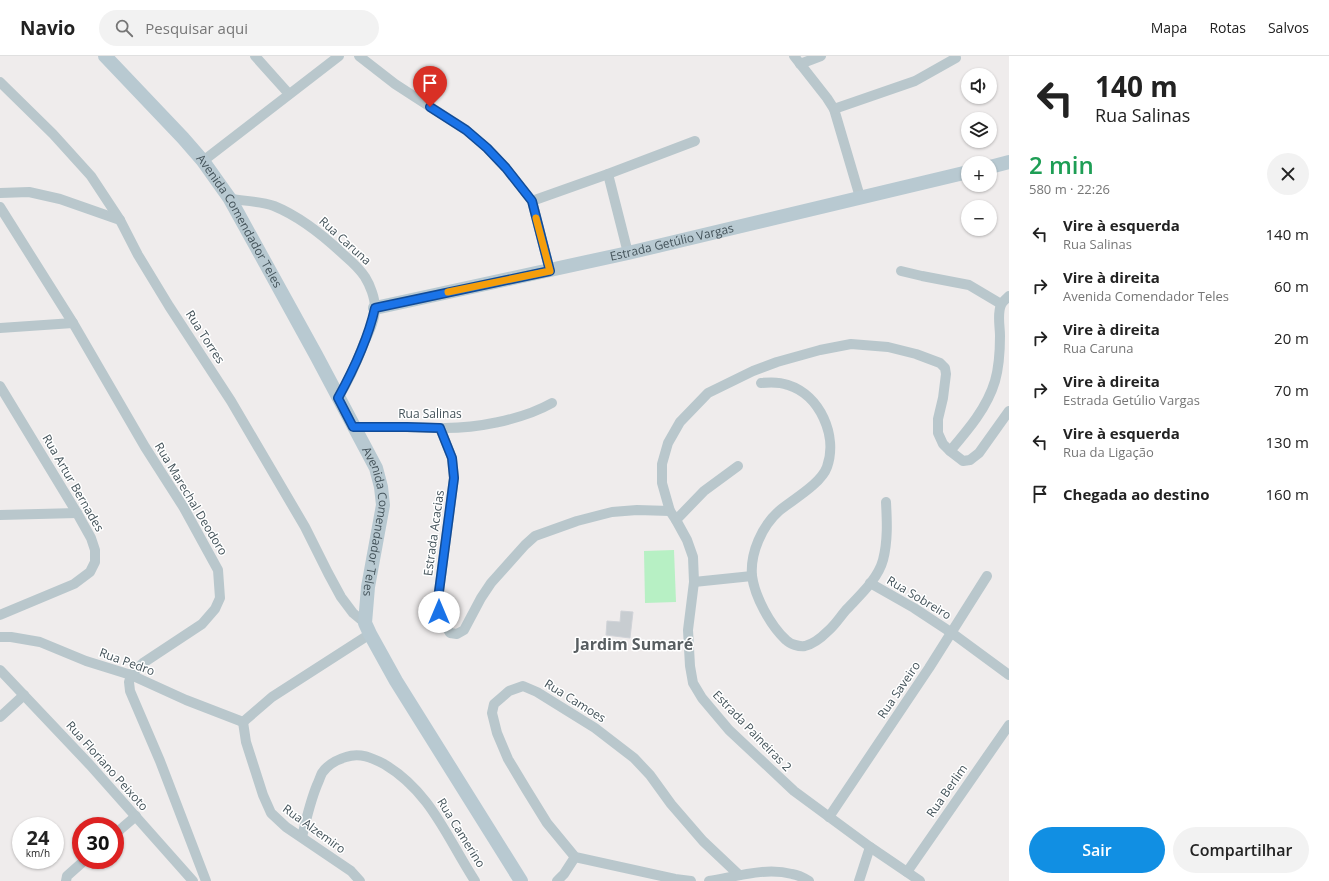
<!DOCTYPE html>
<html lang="pt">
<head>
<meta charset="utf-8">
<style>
  :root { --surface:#fff; --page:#f2f2f2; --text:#222; --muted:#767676; --line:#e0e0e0; --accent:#118fe3 }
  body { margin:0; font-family:"Open Sans",sans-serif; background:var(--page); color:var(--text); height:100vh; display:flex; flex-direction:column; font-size:15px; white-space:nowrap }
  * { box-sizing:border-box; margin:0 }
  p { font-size:13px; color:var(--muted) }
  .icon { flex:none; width:22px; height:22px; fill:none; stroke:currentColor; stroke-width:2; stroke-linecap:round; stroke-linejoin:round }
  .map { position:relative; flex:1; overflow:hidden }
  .sheet { display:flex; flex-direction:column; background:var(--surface); width:320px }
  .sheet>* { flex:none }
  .guide { background:#fff; color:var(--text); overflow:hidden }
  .tools { position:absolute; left:961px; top:12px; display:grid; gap:8px }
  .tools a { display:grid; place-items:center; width:36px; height:36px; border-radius:50%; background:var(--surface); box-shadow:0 1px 3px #0004; font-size:20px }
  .speed { position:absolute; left:12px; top:761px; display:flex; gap:8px; font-size:20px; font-weight:700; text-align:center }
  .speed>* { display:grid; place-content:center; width:52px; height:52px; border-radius:50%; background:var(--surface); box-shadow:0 1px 3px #0004; line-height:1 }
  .speed small { font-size:10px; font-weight:400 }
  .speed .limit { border:6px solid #d22; background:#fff; color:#111 }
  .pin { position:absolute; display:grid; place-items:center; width:34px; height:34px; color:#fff; margin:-41px -17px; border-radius:50% 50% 50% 0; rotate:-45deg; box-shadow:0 0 4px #0007 }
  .pin .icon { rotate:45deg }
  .me { position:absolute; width:44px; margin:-22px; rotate:0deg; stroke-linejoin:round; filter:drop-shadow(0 0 3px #0008) }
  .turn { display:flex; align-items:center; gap:14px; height:84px; padding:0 20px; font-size:18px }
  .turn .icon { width:52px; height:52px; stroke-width:2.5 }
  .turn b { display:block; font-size:28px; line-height:34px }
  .round { display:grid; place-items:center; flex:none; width:42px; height:42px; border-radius:21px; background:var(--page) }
  .summary { display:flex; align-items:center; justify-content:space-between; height:68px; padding:0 20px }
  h1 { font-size:24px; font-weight:600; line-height:30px; color:#1e9e55 }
  .button { display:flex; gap:8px; margin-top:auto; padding:8px 20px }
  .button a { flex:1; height:46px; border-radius:24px; background:var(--accent); color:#fff; font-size:16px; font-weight:600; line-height:46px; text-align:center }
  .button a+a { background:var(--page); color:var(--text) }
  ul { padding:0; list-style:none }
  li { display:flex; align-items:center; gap:12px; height:52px; padding:0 20px }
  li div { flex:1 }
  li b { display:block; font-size:15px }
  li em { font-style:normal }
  header { display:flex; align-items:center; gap:24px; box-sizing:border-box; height:56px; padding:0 20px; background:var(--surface); border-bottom:1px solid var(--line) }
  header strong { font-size:19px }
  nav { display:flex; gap:22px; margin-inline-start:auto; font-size:14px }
  .search { width:280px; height:36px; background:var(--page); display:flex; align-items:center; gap:10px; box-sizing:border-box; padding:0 14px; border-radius:22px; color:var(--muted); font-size:15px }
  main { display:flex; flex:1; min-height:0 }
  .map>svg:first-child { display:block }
  .green { fill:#b7f0c4 }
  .building { fill:#c8cdd1; stroke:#d0d3d8 }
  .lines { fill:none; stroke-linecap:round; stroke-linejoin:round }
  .street { stroke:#b9c7cc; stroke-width:10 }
  .secondary { stroke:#b8c9d1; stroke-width:14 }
  .route-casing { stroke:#114b97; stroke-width:10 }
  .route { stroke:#1a73e8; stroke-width:7 }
  .slow { stroke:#f59e0b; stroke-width:7 }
  .labels { text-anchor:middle; stroke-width:3; stroke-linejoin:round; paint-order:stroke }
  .street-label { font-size:12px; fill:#44535a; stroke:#fff }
  .district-label { font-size:16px; font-weight:bold; fill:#585e61; stroke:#fff }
</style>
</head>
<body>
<header>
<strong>Navio</strong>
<div class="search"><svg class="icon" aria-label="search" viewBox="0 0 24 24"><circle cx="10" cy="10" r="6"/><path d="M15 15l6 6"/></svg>Pesquisar aqui</div>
<nav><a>Mapa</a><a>Rotas</a><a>Salvos</a></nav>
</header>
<main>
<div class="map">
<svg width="1009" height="825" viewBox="0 0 1009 825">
  <rect width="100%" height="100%" fill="#efecec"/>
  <path class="green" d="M674,494l2,52 -31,1 -1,-52z"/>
  <path class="building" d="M621,555l12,1 -3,26 -24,-3 1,-14 13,1z"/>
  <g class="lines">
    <g class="street">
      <path d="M255,0l34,38"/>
      <path d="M359,0l36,28 71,46 21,18 19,20 26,33 18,70"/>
      <path d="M794,0l33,42 7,11 26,88"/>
      <path d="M800,8l21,-8"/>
      <path d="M0,26l53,52 38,42 29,44 18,35 31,51 62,95 74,126 23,46 13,24 12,16 12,10"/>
      <path d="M834,53l81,-28 41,-23"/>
      <path d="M203,105l136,-105"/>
      <path d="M608,118l20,79"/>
      <path d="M0,137l29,-1 31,7 60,21"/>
      <path d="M230,143c15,2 30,2 44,7 27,11 49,29 70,49 7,6 15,13 21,22 5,8 10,21 10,31 0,12 -6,24 -11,35 -7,19 -15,37 -26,55"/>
      <path d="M532,145l76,-27 87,-33"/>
      <path d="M0,151l73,116 72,124 39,61 34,62 2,28 -5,11 -13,15 -59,39 -12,12 -2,7 1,9 30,70 46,120"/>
      <path d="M901,215l21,5 47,9 32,19"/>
      <path d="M0,272l73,-5"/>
      <path d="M761,327c9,-1 19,-1 27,2 32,10 50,51 39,82 -6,17 -35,33 -48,44 -17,15 -29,42 -27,65 3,21 18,49 34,64 4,4 13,7 19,6 8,-2 17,-9 23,-15 7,-6 12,-14 18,-21 13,-14 32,-31 37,-50 5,-19 4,-39 3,-58"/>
      <path d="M0,330l77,127 14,25 4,12v12l-5,10 -16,12 -74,31"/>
      <path d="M353,371c18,0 35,0 52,0 12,0 23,1 34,1 35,1 83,-8 113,-25"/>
      <path d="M440,372l12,30 2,20 -16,121c1,14 4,21 12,34l7,1 7,-4 17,-32 10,-15 34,-38 10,-9 42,-15 35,-9 25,-2 33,1"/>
      <path d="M950,395l13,10 7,-1 9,-7 30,-42"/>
      <path d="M0,459l77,-2"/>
      <path d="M676,464l28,-29 34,-25"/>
      <path d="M694,526l58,-6"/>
      <path d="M870,527l44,25 38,25 57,42"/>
      <path d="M0,581h11l29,5 46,19 45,14 55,25 57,22"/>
      <path d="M0,614l90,95 103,116"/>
      <path d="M0,661l24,-22"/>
      <path d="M243,666l3,20 17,53 8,18 15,14 65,44 9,10"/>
      <path d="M243,666l29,-25 98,-63"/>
      <path d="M829,761l100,-149 58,-92"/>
      <path d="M115,778l21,-18"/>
      <path d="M302,781c4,-17 8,-35 15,-52 2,-4 3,-8 5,-12 6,-9 14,-13 24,-16 14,-5 26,1 38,7 47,28 63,74 91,117"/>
      <path d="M907,816l102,-147"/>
      <path d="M66,825l1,-5 18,-16"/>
      <path d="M557,825l7,-7 11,-17"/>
      <path d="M691,825l-16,-2 -100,-22 -28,-34 -21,-34 -18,-30 -11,-26 -5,-20 2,-9 7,-6 8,-7 14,-5 14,6 58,36 39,30 16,17 21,29 32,37 36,34"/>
      <path d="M709,825c26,-4 56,-14 83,-7 6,1 12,4 17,7"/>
      <path d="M859,825l11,-34"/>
      <path d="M920,825l-50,-34 -76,-56 -65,-61 -27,-32 -9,-15 -3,-17 -2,-36 6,-48 -1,-25 -6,-17 -11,-20 -6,-9 -8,-28v-19l6,-21 12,-21 28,-29 45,-22 24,-9 43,-12 31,-6 37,3 28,7 24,9 5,5 1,6 -3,24 -5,21v14l5,11 7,7c18,-21 37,-43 45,-70 4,-14 5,-30 5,-45 0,-10 -3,-22 1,-31 1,-3 6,-7 8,-9"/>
    </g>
    <g class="secondary">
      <path id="s1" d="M105,0l78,82 20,23 27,38 86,156 60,113 5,19 2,18 -15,82 -3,36 5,11 26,47 125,200"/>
      <path d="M990,111l19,-5"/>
      <path id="s2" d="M375,252l253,-55 340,-81"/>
    </g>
  </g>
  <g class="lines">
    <defs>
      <path id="route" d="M430,51l36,23 21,18 19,20 26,33 18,70 -175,37c-7,31 -21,61 -37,90l15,29h54l33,1 12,30 2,20 -16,121 1,13"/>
    </defs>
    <use href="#route" class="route-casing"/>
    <use href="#route" class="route"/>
    <path class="slow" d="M448,236l102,-21 -14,-53"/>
  </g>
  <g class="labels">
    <g class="street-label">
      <text dy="4" stroke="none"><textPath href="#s1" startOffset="214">Avenida Comendador Teles</textPath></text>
      <text transform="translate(345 185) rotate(42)" y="4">Rua Caruna</text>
      <text dy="4" stroke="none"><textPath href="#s2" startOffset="304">Estrada Getúlio Vargas</textPath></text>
      <text transform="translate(205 281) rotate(57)" y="4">Rua Torres</text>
      <text x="430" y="362">Rua Salinas</text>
      <text transform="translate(73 427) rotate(60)" y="4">Rua Artur Bernades</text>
      <text transform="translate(191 443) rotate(59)" y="4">Rua Marechal Deodoro</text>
      <text dy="4" stroke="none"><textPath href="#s1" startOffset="550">Avenida Comendador Teles</textPath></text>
      <text transform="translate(434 477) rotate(-82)" y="4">Estrada Acacias</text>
      <text transform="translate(919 542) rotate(31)" y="4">Rua Sobreiro</text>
      <text transform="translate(127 606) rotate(20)" y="4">Rua Pedro</text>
      <text transform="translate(899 634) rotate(-56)" y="4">Rua Saveiro</text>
      <text transform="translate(575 645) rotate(32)" y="4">Rua Camoes</text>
      <text transform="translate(752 675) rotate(46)" y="4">Estrada Paineiras 2</text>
      <text transform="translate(107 710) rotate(48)" y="4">Rua Floriano Peixoto</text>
      <text transform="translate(947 735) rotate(-55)" y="4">Rua Berlim</text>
      <text transform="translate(314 773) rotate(36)" y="4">Rua Alzemiro</text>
      <text transform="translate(461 777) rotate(58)" y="4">Rua Camerino</text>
    </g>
    <g class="district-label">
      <text x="634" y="594">Jardim Sumaré</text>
    </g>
  </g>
</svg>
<div class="tools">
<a><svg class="icon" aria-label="sound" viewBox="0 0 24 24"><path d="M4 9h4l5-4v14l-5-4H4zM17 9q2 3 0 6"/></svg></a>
<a><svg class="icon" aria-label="layers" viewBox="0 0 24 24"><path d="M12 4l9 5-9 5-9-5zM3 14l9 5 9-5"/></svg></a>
<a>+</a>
<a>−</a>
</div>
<div class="speed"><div>24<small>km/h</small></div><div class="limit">30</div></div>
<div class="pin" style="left:430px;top:51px;background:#d93025"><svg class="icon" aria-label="arrive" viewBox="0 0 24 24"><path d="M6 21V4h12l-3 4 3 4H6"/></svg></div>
<svg class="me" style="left:439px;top:556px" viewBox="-20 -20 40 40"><circle r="19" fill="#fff"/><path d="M0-13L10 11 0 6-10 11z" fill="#1a73e8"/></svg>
</div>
<section class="sheet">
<div class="guide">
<div class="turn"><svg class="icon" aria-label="left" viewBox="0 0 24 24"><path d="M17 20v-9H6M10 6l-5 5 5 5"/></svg><div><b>140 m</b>Rua Salinas</div></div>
</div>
<div class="summary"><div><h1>2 min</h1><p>580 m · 22:26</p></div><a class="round"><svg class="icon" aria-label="close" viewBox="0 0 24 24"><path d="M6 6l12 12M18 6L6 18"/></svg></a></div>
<ul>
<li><svg class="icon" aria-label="left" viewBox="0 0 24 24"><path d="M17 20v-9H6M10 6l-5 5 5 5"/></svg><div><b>Vire à esquerda</b><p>Rua Salinas</p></div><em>140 m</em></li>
<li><svg class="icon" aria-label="right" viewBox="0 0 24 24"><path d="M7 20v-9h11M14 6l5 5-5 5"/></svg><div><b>Vire à direita</b><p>Avenida Comendador Teles</p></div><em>60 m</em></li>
<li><svg class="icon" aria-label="right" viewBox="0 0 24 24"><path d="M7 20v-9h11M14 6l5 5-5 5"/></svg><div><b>Vire à direita</b><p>Rua Caruna</p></div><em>20 m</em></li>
<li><svg class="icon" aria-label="right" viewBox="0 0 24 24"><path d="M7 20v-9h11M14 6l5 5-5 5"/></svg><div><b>Vire à direita</b><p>Estrada Getúlio Vargas</p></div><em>70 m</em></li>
<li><svg class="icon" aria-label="left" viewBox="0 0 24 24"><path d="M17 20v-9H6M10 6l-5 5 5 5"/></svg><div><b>Vire à esquerda</b><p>Rua da Ligação</p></div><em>130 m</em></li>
<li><svg class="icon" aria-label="arrive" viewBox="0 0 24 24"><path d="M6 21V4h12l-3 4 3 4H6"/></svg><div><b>Chegada ao destino</b></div><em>160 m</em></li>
</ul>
<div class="button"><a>Sair</a><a>Compartilhar</a></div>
</section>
</main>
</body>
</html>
